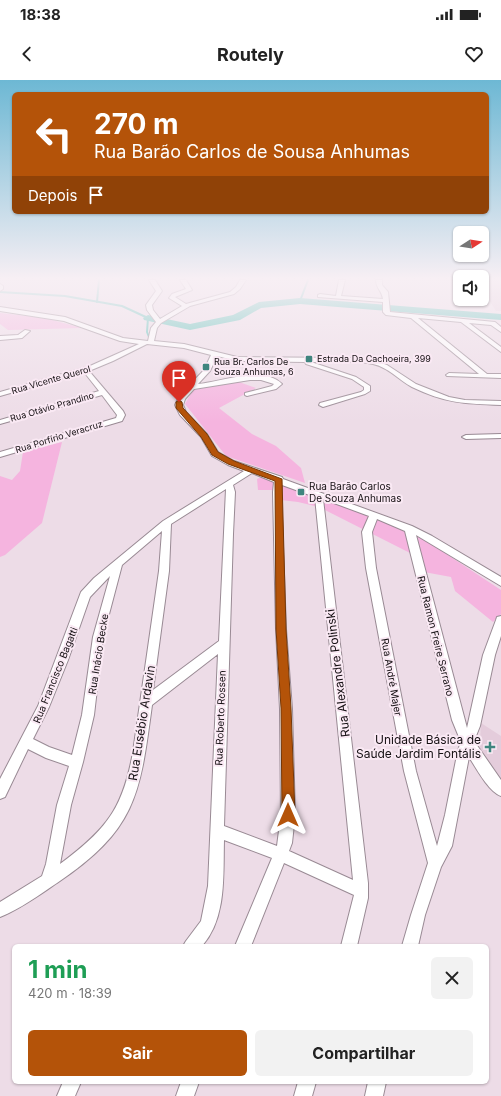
<!DOCTYPE html>
<html lang="pt">
<head>
<meta charset="utf-8">
<style>
  :root { --surface:#fff; --page:#f2f2f2; --text:#222; --muted:#767676; --accent:#b45309 }
  body { margin:0; font-family:Inter,sans-serif; background:var(--page); color:var(--text); height:100vh; display:flex; flex-direction:column; font-size:15px; white-space:nowrap }
  * { box-sizing:border-box; margin:0 }
  p { font-size:13px; color:var(--muted) }
  .icon { flex:none; width:22px; height:22px; fill:none; stroke:currentColor; stroke-width:2; stroke-linecap:round; stroke-linejoin:round }
  .map { position:relative; flex:1; overflow:hidden }
  .drawer { position:absolute; left:12px; top:864px; width:477px; height:140px; display:flex; flex-direction:column; background:var(--surface); border-radius:6px; box-shadow:0 1px 3px #0004 }
  .drawer>* { flex:none }
  .hud { position:absolute; left:12px; top:12px; width:477px; height:122px; border-radius:6px; box-shadow:0 1px 3px #0004; background:#b45309; color:#fff; overflow:hidden }
  .needle { width:26px; rotate:78deg }
  .controls { position:absolute; left:453px; top:146px; display:grid; gap:8px }
  .controls a { display:grid; place-items:center; width:36px; height:36px; border-radius:6px; background:var(--surface); box-shadow:0 1px 3px #0004; font-size:20px }
  .pin { position:absolute; display:grid; place-items:center; width:34px; height:34px; color:#fff; margin:-41px -17px; border-radius:50% 50% 50% 0; rotate:-45deg; box-shadow:0 0 4px #0007 }
  .pin .icon { rotate:45deg }
  .me { position:absolute; width:44px; margin:-22px; rotate:0deg; stroke-linejoin:round; filter:drop-shadow(0 0 3px #0008) }
  .turn { display:flex; align-items:center; gap:14px; height:84px; padding:0 16px; font-size:18px }
  .turn .icon { width:52px; height:52px; stroke-width:2.5 }
  .turn b { display:block; font-size:28px; line-height:34px }
  .then { display:flex; align-items:center; height:38px; padding:0 16px; background:#0003; gap:8px; font-size:15px }
  .round { display:grid; place-items:center; flex:none; width:42px; height:42px; border-radius:6px; background:var(--page) }
  .headline { display:flex; align-items:center; justify-content:space-between; height:68px; padding:0 16px }
  h1 { font-size:24px; font-weight:700; line-height:30px; color:#1e9e55 }
  .button { display:flex; gap:8px; margin-top:auto; padding:8px 16px }
  .button a { flex:1; height:46px; border-radius:6px; background:var(--accent); color:#fff; font-size:16px; font-weight:700; line-height:46px; text-align:center }
  .button a+a { background:var(--page); color:var(--text) }
  .status { display:flex; justify-content:space-between; align-items:center; height:28px; padding:0 20px; background:var(--surface); direction:ltr }
  .status svg { height:11px; fill:currentColor }
  header { display:flex; justify-content:space-between; align-items:center; height:52px; padding:0 16px; background:var(--surface); font-size:18px; font-weight:700 }
  .map>svg:first-child { display:block }
  .built { fill:#e4ccdb }
  .green { fill:#f5b4df }
  .lines { fill:none; stroke-linecap:round; stroke-linejoin:round }
  .stream { stroke:#55bfb5; stroke-width:2 }
  .river { fill:#55bfb5; fill-rule:evenodd }
  .minor-casing { stroke:#998a94; stroke-width:2 }
  .minor { fill:#fff; fill-rule:evenodd }
  .route { fill:#b45309; stroke:#753606 }
  .poi-dot { fill:#3f857e; stroke:#fae9f4; stroke-width:1.5 }
  .labels { text-anchor:middle; stroke-width:4; stroke-linejoin:round; paint-order:stroke }
  .far-poi-label { font-size:9px; fill:#151013; stroke:#fae9f4; text-anchor:start }
  .far-street-label { font-size:9px; fill:#151013; stroke:#fae9f4 }
  .poi-label { font-size:10px; fill:#151013; stroke:#fae9f4; text-anchor:start }
  .street-label { font-size:10px; fill:#151013; stroke:#fae9f4 }
  .near-street-label { font-size:12px; fill:#151013; stroke:#fae9f4 }
  .near-poi-label { font-size:12px; fill:#151013; stroke:#fae9f4; text-anchor:end }
</style>
</head>
<body>
<div class="status"><b>18:38</b><svg viewBox="0 0 49 12"><path d="M0 12V9h3v3zM5 12V6h3v6zM10 12V3h3v9zM15 12V0h3v12zM26 1h20v11H26zM47 4h2v5h-2z"/></svg></div>
<header><svg class="icon" aria-label="back" viewBox="0 0 24 24"><path d="M15 5l-7 7 7 7"/></svg>Routely<svg class="icon" aria-label="heart" viewBox="0 0 24 24"><path d="M12 20l-8-8c-3-5 5-10 8-4 3-6 11-1 8 4z"/></svg></header>
<div class="map">
<svg width="501" height="1016" viewBox="0 0 501 1016">
  <rect width="100%" height="100%" fill="#eddce7"/>
  <g class="built">
    <path d="M482,200h19v31h-5l-14,-23z"/>
    <path d="M481,643l20,13v49l-22,-28z"/>
  </g>
  <g class="green">
    <path d="M0,233l45,5 37,10 -74,2 -8,-6z"/>
    <path d="M239,302l17,6 -37,20 33,26 24,12 25,22 4,15 -79,-27 -41,-52 8,-14z"/>
    <path d="M62,362l-20,81 -37,32 -5,2v-81l12,4 8,-9 3,-19z"/>
    <path d="M261,397l149,53 91,60v24l-8,8 -38,-31 -4,-14 -27,-5 -10,-17 -95,-48 -21,-5 -17,-2 -9,-10h-14l-1,-11z"/>
  </g>
  <g class="lines">
    <g class="stream">
      <path d="M0,212l65,4 57,10 26,12 -1,14 2,5"/>
      <path d="M300,221l8,-21"/>
      <path d="M97,222l2,-22"/>
    </g>
    <path class="river" d="M300,218l201,16v6l-201,-16 -39,4 -21,12 -50,10 -46,-10 -1,-2 5,-3 42,9 43,-9 26,-13z"/>
    <defs>
      <g id="minor">
        <path d="M149,200h6l7,11 -10,14 1,5 7,9 22,-13 -13,-8 3,-4 14,-5 -6,-9h6l6,10 -17,7 11,7 44,-12 6,-5 4,-7h6l-6,9 -6,5 -44,12 -29,17 -4,5 -3,13 30,3 53,13 114,1 22,2 14,5 29,19 33,13 16,3 36,1v4c-36,-1 -56,-2 -89,-18 -13,-7 -24,-20 -39,-23 -20,-4 -42,-2 -62,-2l45,15 14,9v5l-5,3 -42,13 -4,-2 1,-2 41,-11 3,-2v-3l-12,-8 -46,-15 -1,-2 -68,-1 -20,-5 -7,15 -12,13c24,-2 65,-19 84,0l-6,5 -29,7 -2,-1v-2l27,-7 2,-2 -13,-4h-11l-56,9 -9,10 -2,6 3,7 21,22 11,18 16,9 48,16 1,2 129,47 20,10 69,41v9l-85,-51 51,193 16,-73 13,-35 1,-3 4,-1v20l-6,19 -15,71 -6,15 27,39v16c-12,-4 -25,-28 -32,-39l-17,89 -11,21 -16,48 -7,31h-16l9,-31 17,-52 -24,-92 -38,-203 -4,-36 7,-16 -46,-17 45,384v15l-11,48h-16l13,-51 -70,-32 -33,83h-16l37,-88 -48,-18c-1,34 3,78 -22,106h-19l3,-5 15,-20 7,-35 10,-232 -66,51c-12,89 -15,124 -95,178 -18,12 -37,26 -57,34v-15l42,-26 4,-12 11,-59 12,-39 -23,-8 -18,-9 -23,48 -5,2v-20l38,-73 43,-114 13,-14 69,-57 81,-50 -16,-6 -16,-9 -11,-19 -21,-22 -5,-10 4,-9 25,-26 7,-15 -27,-7 -37,-4 -34,17 -24,10 34,40 2,4 -3,6 -122,36v-5l116,-34 1,-3 -15,-20 -102,29v-4l99,-29 -15,-19 -84,24v-4l90,-26 49,-22 -19,-3 -56,-20 -64,-10v-4l65,10 58,21 25,3 3,-13 5,-6 -9,-12 -1,-5 10,-14zM252,393l22,9 -1,10 3,137 4,80 1,106 -4,31 -53,-20 9,-292 2,-42 -2,-7zM282,405l33,12 38,383 -64,-29 3,-8 3,-28 -3,-106 -6,-80 -5,-137zM226,409l-7,152 -66,49 16,-119 2,-47zM377,439l28,12 47,189 9,22 -3,8 -13,65 -8,31 -21,-75 -40,-203 -4,-36zM162,451l-3,40 -26,181c-10,57 -27,78 -73,112l11,-59 12,-43 11,-47 9,-78 19,-72zM110,496l-17,61 -11,78 -10,40 -23,-8 -16,-8 16,-32 19,-47 22,-63z"/>
        <path d="M339,200h6l-4,16 42,3c-1,-8 -7,-11 -7,-19h6v5l6,7 2,20 105,10 6,5v5l-10,-7 -22,-2 32,24v5l-40,-30 -43,-4 69,56h14v4l-54,-2 -1,-1 3,-2 30,1 -68,-56 -25,-3 -3,-3v-10l-65,-5v-2l2,-1 16,2z"/>
        <path d="M0,204l3,2v3l-3,2z"/>
        <path d="M25,250l5,1 -8,7 -22,2v-4l18,-1z"/>
        <path d="M501,354v4l-35,1 -4,-2 4,-2z"/>
        <path d="M63,1002h18l-6,14h-18z"/>
        <path d="M181,1002h18l-5,14h-18z"/>
        <path d="M298,1002h18l-4,14h-18z"/>
        <path d="M368,1002h18l-3,14h-18z"/>
      </g>
    </defs>
    <use href="#minor" class="minor-casing"/>
    <use href="#minor" class="minor"/>
  </g>
  <linearGradient id="sky" x2="0" y2="1"><stop stop-color="#6db8d4"/><stop offset="0.58" stop-color="#f7eff4"/><stop offset="1" stop-color="#f7eff4" stop-opacity="0"/></linearGradient>
  <rect width="501" height="342" fill="url(#sky)"/>
  <path class="route" d="M179,320l3,2 1,6 24,26 11,18 16,9 48,18 4,150 5,79 4,107 -2,5 -5,1 -4,-1 -2,-5 -1,-107 -5,-79 -1,-148 -47,-17 -16,-9 -11,-18 -25,-29v-6z"/>
  <g class="poi-dot">
    <rect x="305" y="275" width="8" height="8" rx="2"/>
    <rect x="202" y="283" width="8" height="8" rx="2"/>
    <rect x="297" y="408" width="8" height="8" rx="2"/>
    <path d="M488 661h4v4h4v4h-4v4h-4v-4h-4v-4h4z"/>
  </g>
  <g class="labels">
    <g class="far-poi-label">
      <text x="317" y="282">Estrada Da Cachoeira, 399</text>
      <text x="214" y="285">Rua Br. Carlos De<tspan x="214" dy="10">Souza Anhumas, 6</tspan></text>
    </g>
    <g class="far-street-label">
      <text transform="translate(51 300) rotate(-16)" y="3">Rua Vicente Querol</text>
      <text transform="translate(52 327) rotate(-16)" y="3">Rua Otávio Prandino</text>
      <text transform="translate(59 357) rotate(-17)" y="3">Rua Porfírio Veracruz</text>
    </g>
    <g class="poi-label">
      <text x="309" y="410">Rua Barão Carlos<tspan x="309" dy="12">De Souza Anhumas</tspan></text>
    </g>
    <g class="street-label">
      <text transform="translate(436 556) rotate(76)" y="4">Rua Ramon Freire Serrano</text>
      <text transform="translate(98 574) rotate(-81)" y="4">Rua Inácio Becke</text>
      <text transform="translate(55 595) rotate(-68)" y="4">Rua Francisco Bagatti</text>
      <text transform="translate(392 597) rotate(80)" y="4">Rua André Majer</text>
      <text transform="translate(220 638) rotate(-88)" y="4">Rua Roberto Rossen</text>
    </g>
    <g class="near-street-label">
      <text transform="translate(338 593) rotate(-97)" y="4">Rua Alexandre Polinski</text>
      <text transform="translate(142 643) rotate(-81)" y="4">Rua Eusébio Ardavin</text>
    </g>
    <g class="near-poi-label">
      <text x="481" y="664">Unidade Básica de<tspan x="481" dy="14">Saúde Jardim Fontális</tspan></text>
    </g>
  </g>
</svg>
<div class="controls">
<a><svg class="needle" viewBox="-14 -14 28 28"><path d="M0-13l5 13h-10z" fill="#e53935"/><path d="M0 13l5-13h-10z" fill="#767676"/></svg></a>
<a><svg class="icon" aria-label="sound" viewBox="0 0 24 24"><path d="M4 9h4l5-4v14l-5-4H4zM17 9q2 3 0 6"/></svg></a>
</div>
<div class="pin" style="left:179px;top:322px;background:#d93025"><svg class="icon" aria-label="arrive" viewBox="0 0 24 24"><path d="M6 21V4h12l-3 4 3 4H6"/></svg></div>
<svg class="me" style="left:288px;top:735px" viewBox="-20 -20 40 40"><path d="M0-17L14 15 0 8-14 15z" fill="#b45309" stroke="#fff" stroke-width="4"/></svg>
<div class="hud">
<div class="turn"><svg class="icon" aria-label="left" viewBox="0 0 24 24"><path d="M17 20v-9H6M10 6l-5 5 5 5"/></svg><div><b>270 m</b>Rua Barão Carlos de Sousa Anhumas</div></div>
<div class="then">Depois<svg class="icon" aria-label="arrive" viewBox="0 0 24 24"><path d="M6 21V4h12l-3 4 3 4H6"/></svg></div>
</div>
<section class="drawer">
<div class="headline"><div><h1>1 min</h1><p>420 m · 18:39</p></div><a class="round"><svg class="icon" aria-label="close" viewBox="0 0 24 24"><path d="M6 6l12 12M18 6L6 18"/></svg></a></div>
<div class="button"><a>Sair</a><a>Compartilhar</a></div>
</section>
</div>
</body>
</html>
